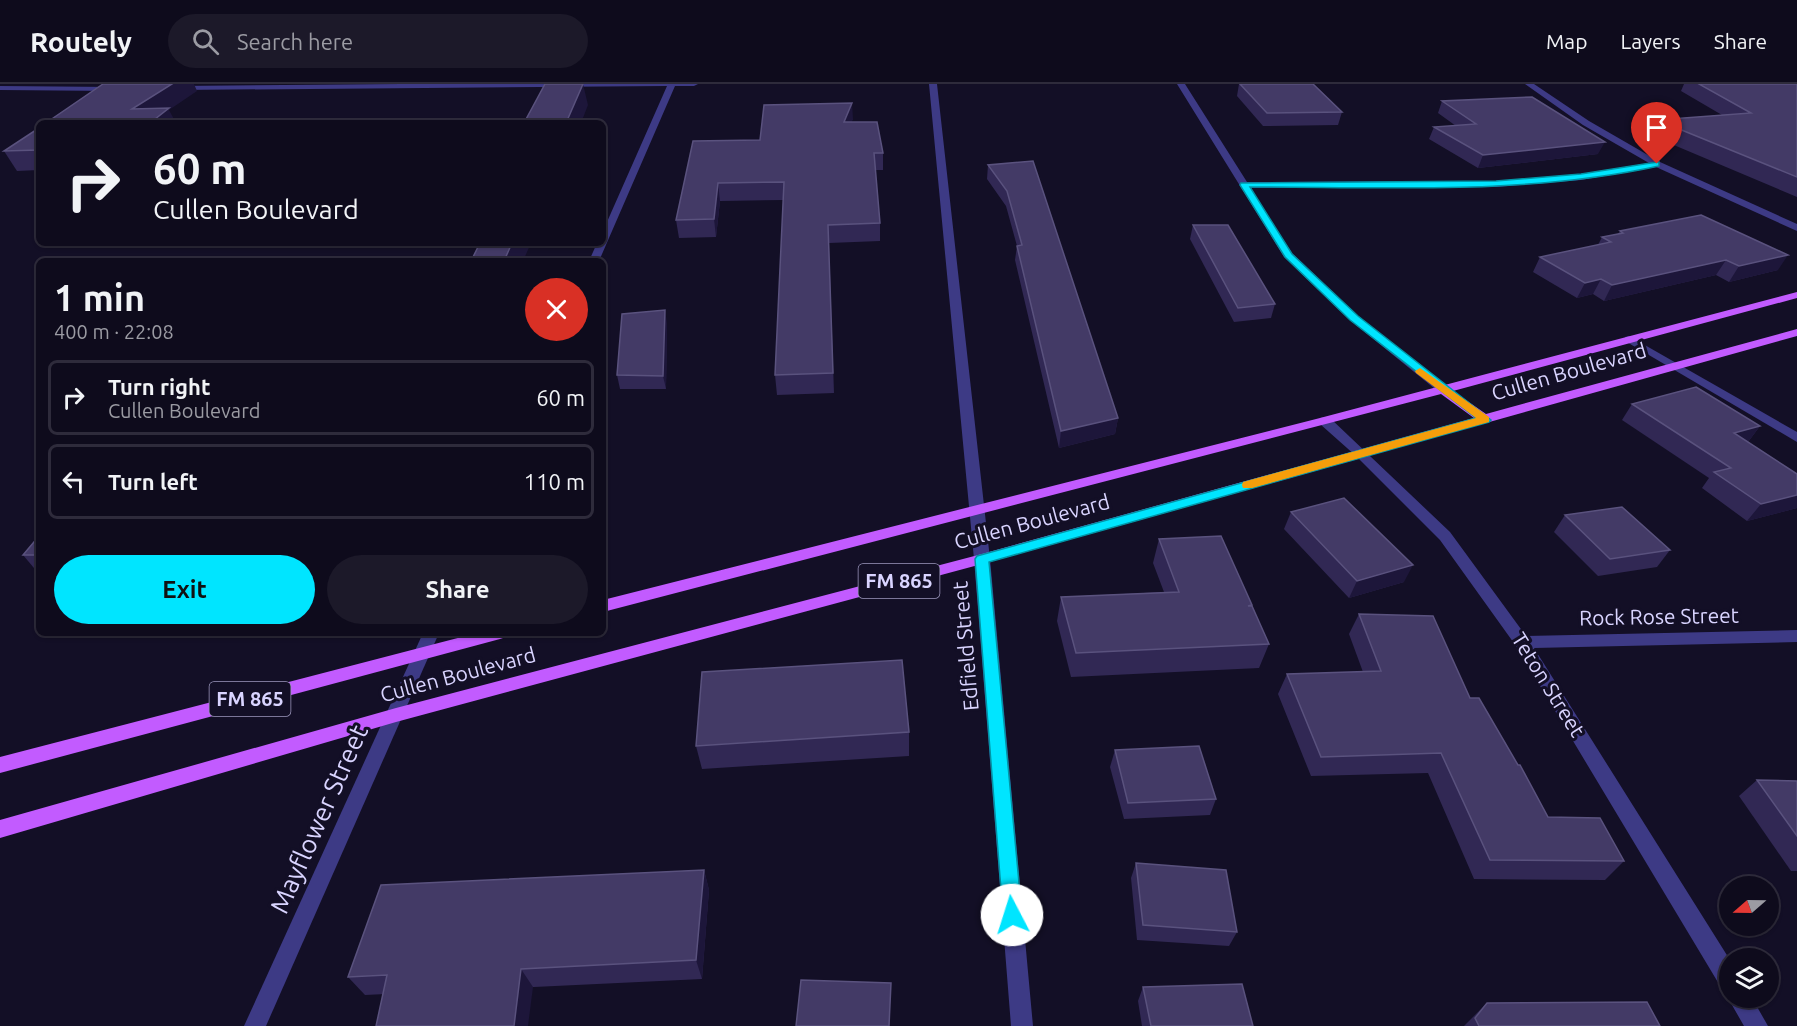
<!DOCTYPE html>
<html lang="en">
<head>
<meta charset="utf-8">
<style>
  :root { --surface:#0e0b1c; --page:#1c1929; --text:#f1f3f6; --muted:#9b9ba3; --line:#2e2b3b; --accent:#00e5ff }
  body { margin:0; font-family:Ubuntu,sans-serif; background:var(--page); color:var(--text); height:100vh; display:flex; flex-direction:column; font-size:22px; white-space:nowrap }
  * { box-sizing:border-box; margin:0 }
  p { font-size:20px; color:var(--muted) }
  .icon { flex:none; width:33px; height:33px; fill:none; stroke:currentColor; stroke-width:2; stroke-linecap:round; stroke-linejoin:round }
  .map { position:relative; flex:1; overflow:hidden }
  .sheet { position:absolute; left:36px; top:174px; width:570px; height:378px; display:flex; flex-direction:column; background:var(--surface); border-radius:9px; box-shadow:0 2px 4px #0004,0 0 0 2px var(--line) }
  .sheet>* { flex:none }
  .hud { position:absolute; left:36px; top:36px; width:570px; height:126px; border-radius:9px; box-shadow:0 2px 4px #0004,0 0 0 2px var(--line); background:#0e0b1c; color:var(--text); overflow:hidden }
  .needle { width:39px; rotate:250deg }
  .tools { position:absolute; left:1719px; top:792px; display:grid; gap:12px }
  .tools a { display:grid; place-items:center; width:60px; height:60px; border-radius:50%; background:var(--surface); box-shadow:0 2px 4px #0004,0 0 0 2px var(--line); font-size:30px }
  .pin { position:absolute; display:grid; place-items:center; width:51px; height:51px; color:#fff; margin:-62px -26px; border-radius:50% 50% 50% 0; rotate:-45deg; box-shadow:0 0 6px #0007 }
  .pin .icon { rotate:45deg }
  .me { position:absolute; width:66px; margin:-33px; rotate:355deg; stroke-linejoin:round; filter:drop-shadow(0 0 4px #0008) }
  .turn { display:flex; align-items:center; gap:21px; height:126px; padding:0 18px; font-size:27px }
  .turn .icon { width:78px; height:78px; stroke-width:2.5 }
  .turn b { display:block; font-size:42px; line-height:51px }
  .round { display:grid; place-items:center; flex:none; width:63px; height:63px; border-radius:32px; background:var(--page) }
  .overview { display:flex; align-items:center; justify-content:space-between; height:102px; padding:0 18px }
  h1 { font-size:36px; font-weight:700; line-height:45px }
  .primary-button { display:flex; gap:12px; margin-top:auto; padding:12px 18px }
  .primary-button a { flex:1; height:69px; border-radius:36px; background:var(--accent); color:#111; font-size:24px; font-weight:700; line-height:69px; text-align:center }
  .primary-button a+a { background:var(--page); color:var(--text) }
  ul { padding:0; list-style:none }
  li { display:flex; align-items:center; gap:18px; height:75px; margin:0 12px 9px; padding:0 6px; border:3px solid var(--line); border-radius:9px }
  li div { flex:1 }
  li b { display:block; font-size:22px }
  li em { font-style:normal }
  header { display:flex; align-items:center; gap:36px; box-sizing:border-box; height:84px; padding:0 30px; background:var(--surface); border-bottom:2px solid var(--line) }
  header strong { font-size:28px }
  nav { display:flex; gap:33px; margin-inline-start:auto; font-size:21px }
  .search { width:420px; height:54px; background:var(--page); display:flex; align-items:center; gap:15px; box-sizing:border-box; padding:0 21px; border-radius:33px; color:var(--muted); font-size:22px }
  .map>svg:first-child { display:block }
  .lines { fill:none; stroke-linecap:round; stroke-linejoin:round }
  .minor { fill:#3d3a85; fill-rule:evenodd }
  .primary { fill:#c25bff; fill-rule:evenodd }
  .wall { fill:#312854 }
  .shaded-wall { fill:#1d163a }
  .building { fill:#433a66; stroke:#5a527e; stroke-width:1.5 }
  .route { fill:#00e5ff; stroke:#0095a6; stroke-width:1.5 }
  .slow { fill:#f59e0b }
  .labels { text-anchor:middle; stroke-width:6; stroke-linejoin:round; paint-order:stroke }
  .shield { fill:#130f26; stroke:#9e99be; stroke-width:1.5 }
  .shield-label { font-size:20px; font-weight:bold; fill:#d9d4ff }
  .street-label { font-size:21px; fill:#d9d4ff; stroke:#130f26 }
  .near-street-label { font-size:26px; fill:#d9d4ff; stroke:#130f26 }
</style>
</head>
<body>
<header>
<strong>Routely</strong>
<div class="search"><svg class="icon" aria-label="search" viewBox="0 0 24 24"><circle cx="10" cy="10" r="6"/><path d="M15 15l6 6"/></svg>Search here</div>
<nav><a>Map</a><a>Layers</a><a>Share</a></nav>
</header>
<div class="map">
<svg width="1797" height="942" viewBox="0 0 1797 942">
  <rect width="100%" height="100%" fill="#130f26"/>
  <g class="lines">
    <g class="minor">
      <path d="M401,0h297l-4,2h-19l-76,175h-10l8,-18h6v-12l64,-145 -489,4 -4,-2 4,-2z"/>
      <path d="M929,0h8l53,475 43,467h-22l-37,-467z"/>
      <path d="M1177,0h8l62,98 249,-1 85,-7 68,-11 -66,-38 -58,-41h9l55,37 71,41 137,62v7l-141,-64 -75,13 -85,7 -246,1 42,65 66,63 90,71 2,3 -2,3h-8l-90,-73 -66,-63z"/>
      <path d="M0,2l115,1 4,2 -4,2 -115,-1z"/>
      <path d="M1629,252l168,96v10l-172,-101v-4z"/>
      <path d="M1325,333l5,1 120,114 76,104 271,-6v12l-263,6 196,312v32l-8,-3 -206,-343 -76,-106 -84,-84 -36,-32 -1,-3 1,-3z"/>
      <path d="M423,549h16l-173,393h-22z"/>
      <path d="M1730,910v4h22l16,28h-24l-16,-28z"/>
    </g>
    <g class="primary">
      <path d="M1797,208v6l-344,93 33,23 311,-85v7l-815,228 -586,158 -396,116v-18l396,-112 586,-154 492,-136 -33,-24 -838,218v-12l717,-182z"/>
      <path d="M477,549h31l-2,4 -6,2 -500,134v-16z"/>
    </g>
  </g>
  <g class="wall">
    <path d="M1239,0h74l29,28 -4,13 -75,1 -26,-30z"/>
    <path d="M1684,0h113v113l-147,-62 7,-15 65,-5 -41,-24z"/>
    <path d="M1442,17l156,53 -120,14 -49,-29 5,-12 22,-1 -18,-13z"/>
    <path d="M853,35l-2,3 32,31v17h-8l5,53v18l-51,2 5,150 -57,2 -2,-20 9,-175 -64,1 -4,36 -37,1 -3,-18 84,-80z"/>
    <path d="M39,44v42l-22,1 -13,-20z"/>
    <path d="M1033,77l85,257 -3,16 -56,14 -44,-188 2,-14 -11,-40 -19,-27 1,-14z"/>
    <path d="M1193,141l82,79 -4,14 -37,4 -44,-83z"/>
    <path d="M1620,147l158,39 -49,12 -13,-7 -112,26 -11,-7 -16,4 -44,-26 7,-15 58,-12 4,-8 16,-3z"/>
    <path d="M667,239l-1,66h-46l-3,-14z"/>
    <path d="M1632,320l128,22 -12,16 49,32v34l-50,13 -45,-33 7,-10 -87,-58z"/>
    <path d="M1291,428l113,70 -55,16 -65,-69z"/>
    <path d="M1565,431l105,35 -13,17 -59,9 -44,-44z"/>
    <path d="M39,452v38l-16,-19z"/>
    <path d="M1159,455l93,66 -1,1 18,38 -10,24 -188,9 -14,-56 4,-24 103,-5 -11,-29z"/>
    <path d="M1359,530l111,84 78,119 76,44 -19,19 -131,-1 -46,-106 -117,3 -33,-82 9,-20 76,-2 -14,-38z"/>
    <path d="M909,648v24l-207,13 -6,-23z"/>
    <path d="M1115,666l101,49 -6,16 -86,4 -14,-52z"/>
    <path d="M1757,696l40,1v90h-6l-52,-75z"/>
    <path d="M1136,779l101,69 -8,14 -92,-6 -6,-62z"/>
    <path d="M704,786l5,20 -7,89 -337,16 -17,-18z"/>
    <path d="M1143,903l110,39h-111l-4,-25z"/>
    <path d="M1487,919l173,23h-196z"/>
  </g>
  <g class="shaded-wall">
    <path d="M172,0h22l3,7 -28,19 7,13h-26l-18,-14z"/>
    <path d="M583,0l5,21 -7,18h-15z"/>
    <path d="M852,19l1,16 -8,20 -1,-17z"/>
    <path d="M1605,58l-7,12 -120,14 5,-13z"/>
    <path d="M718,99l2,18 -4,36 -2,-18z"/>
    <path d="M512,159h19l-8,18h-19z"/>
    <path d="M1788,171l-10,15 -49,12 10,-16z"/>
    <path d="M1726,176l-10,15 -112,26 8,-16z"/>
    <path d="M1601,195l-8,15 -16,4 8,-15z"/>
    <path d="M665,226l2,13 -1,66 -3,-13z"/>
    <path d="M1118,334l-3,16 -56,14 2,-17z"/>
    <path d="M1760,342l-12,16 -14,-9z"/>
    <path d="M1797,411v13l-50,13 14,-17z"/>
    <path d="M1413,481l-9,17 -55,16 8,-17z"/>
    <path d="M704,786l5,20 -7,89 -6,-19z"/>
    <path d="M521,885l12,18 -5,39h-14z"/>
  </g>
  <g class="building">
    <path d="M103,0h69l-40,25 37,-1 -19,15h-104z"/>
    <path d="M545,0h38l-17,39h-42z"/>
    <path d="M1240,0h73l29,28 -75,1z"/>
    <path d="M1699,0h98v93l-140,-57 94,-7z"/>
    <path d="M1532,13l73,45 -122,13 -49,-28 42,-3 -34,-23z"/>
    <path d="M852,19l-8,19h33l6,31h-9l6,70 -52,2 5,148 -58,2 9,-193 -66,1 -4,36 -38,1 17,-79 67,-1 4,-35z"/>
    <path d="M39,44v22l-35,1z"/>
    <path d="M1033,77l85,257 -57,13 -44,-185 5,-1 -15,-54 -19,-26z"/>
    <path d="M1701,131l87,40 -49,11 -13,-6 -114,25 -11,-6 -16,4 -45,-26 71,-15 -9,-5 21,-4 -3,-2z"/>
    <path d="M1193,141h35l47,79 -37,4z"/>
    <path d="M480,159h32l-8,18h-33z"/>
    <path d="M665,226l-2,66 -46,-1 5,-61z"/>
    <path d="M1696,303l64,39 -26,7 63,41v21l-36,9 -47,-32 17,-4 -99,-64z"/>
    <path d="M1344,414l69,67 -56,16 -66,-69z"/>
    <path d="M1622,423l48,43 -60,9 -45,-44z"/>
    <path d="M39,452v19h-16z"/>
    <path d="M1221,452l31,69 -4,1h4l17,38 -193,9 -15,-56 118,-5 -20,-53z"/>
    <path d="M1359,530l74,2 37,82h9l39,67h2l28,52 52,1 24,43 -134,-1 -49,-107 -120,4 -34,-83 94,-3z"/>
    <path d="M902,576l7,72 -213,14 6,-74z"/>
    <path d="M1199,662l17,53 -88,4 -13,-53z"/>
    <path d="M1757,696l40,1v55z"/>
    <path d="M1136,779l90,7 11,62 -94,-7z"/>
    <path d="M704,786l-8,90 -175,9 -7,57h-138l11,-51 -39,2 33,-92z"/>
    <path d="M801,896l90,3 -2,43h-93z"/>
    <path d="M1242,900l11,42h-102l-8,-39z"/>
    <path d="M1647,918l13,24h-181l-4,-8 12,-15z"/>
  </g>
  <path class="route" d="M1657,78h2v4c-133,29 -273,21 -409,21l42,67 66,62 133,104 -2,2 -500,140 33,353 -3,7 -7,2 -6,-2 -3,-7 -28,-356 2,-3 499,-138 -126,-98 -65,-63 -45,-72 1,-2 255,-2 85,-7z"/>
  <path class="slow" d="M1420,284l69,49v5l-237,66h-9l-1,-3 1,-3 233,-64 -60,-45 -1,-2z"/>
  <g class="labels">
    <g class="shield">
      <rect x="858.5" y="480" width="81" height="34" rx="4.5"/>
      <rect x="209.5" y="598" width="81" height="34" rx="4.5"/>
    </g>
    <g class="shield-label">
      <text x="899" y="504">FM 865</text>
      <text x="250" y="622">FM 865</text>
    </g>
    <g class="street-label">
      <text transform="translate(1569 288) rotate(-16)" y="7">Cullen Boulevard</text>
      <text transform="translate(1032 438) rotate(-15)" y="7">Cullen Boulevard</text>
      <text transform="translate(1659 533) rotate(-1)" y="7">Rock Rose Street</text>
      <text transform="translate(966 562) rotate(-95)" y="7">Edfield Street</text>
      <text transform="translate(458 591) rotate(-15)" y="7">Cullen Boulevard</text>
      <text transform="translate(1548 601) rotate(58)" y="7">Teton Street</text>
    </g>
    <g class="near-street-label">
      <text transform="translate(319 735) rotate(-66)" y="9">Mayflower Street</text>
    </g>
  </g>
</svg>
<div class="tools">
<a><svg class="needle" viewBox="-14 -14 28 28"><path d="M0-13l5 13h-10z" fill="#e53935"/><path d="M0 13l5-13h-10z" fill="#9b9ba3"/></svg></a>
<a><svg class="icon" aria-label="layers" viewBox="0 0 24 24"><path d="M12 4l9 5-9 5-9-5zM3 14l9 5 9-5"/></svg></a>
</div>
<div class="pin" style="left:1657px;top:80px;background:#d93025"><svg class="icon" aria-label="arrive" viewBox="0 0 24 24"><path d="M6 21V4h12l-3 4 3 4H6"/></svg></div>
<svg class="me" style="left:1012px;top:831px" viewBox="-20 -20 40 40"><circle r="19" fill="#fff"/><path d="M0-13L10 11 0 6-10 11z" fill="#00e5ff"/></svg>
<div class="hud">
<div class="turn"><svg class="icon" aria-label="right" viewBox="0 0 24 24"><path d="M7 20v-9h11M14 6l5 5-5 5"/></svg><div><b>60 m</b>Cullen Boulevard</div></div>
</div>
<section class="sheet">
<div class="overview"><div><h1>1 min</h1><p>400 m · 22:08</p></div><a class="round" style="background:#d93025;color:#fff"><svg class="icon" aria-label="close" viewBox="0 0 24 24"><path d="M6 6l12 12M18 6L6 18"/></svg></a></div>
<ul>
<li><svg class="icon" aria-label="right" viewBox="0 0 24 24"><path d="M7 20v-9h11M14 6l5 5-5 5"/></svg><div><b>Turn right</b><p>Cullen Boulevard</p></div><em>60 m</em></li>
<li><svg class="icon" aria-label="left" viewBox="0 0 24 24"><path d="M17 20v-9H6M10 6l-5 5 5 5"/></svg><div><b>Turn left</b></div><em>110 m</em></li>
</ul>
<div class="primary-button"><a>Exit</a><a>Share</a></div>
</section>
</div>
</body>
</html>
